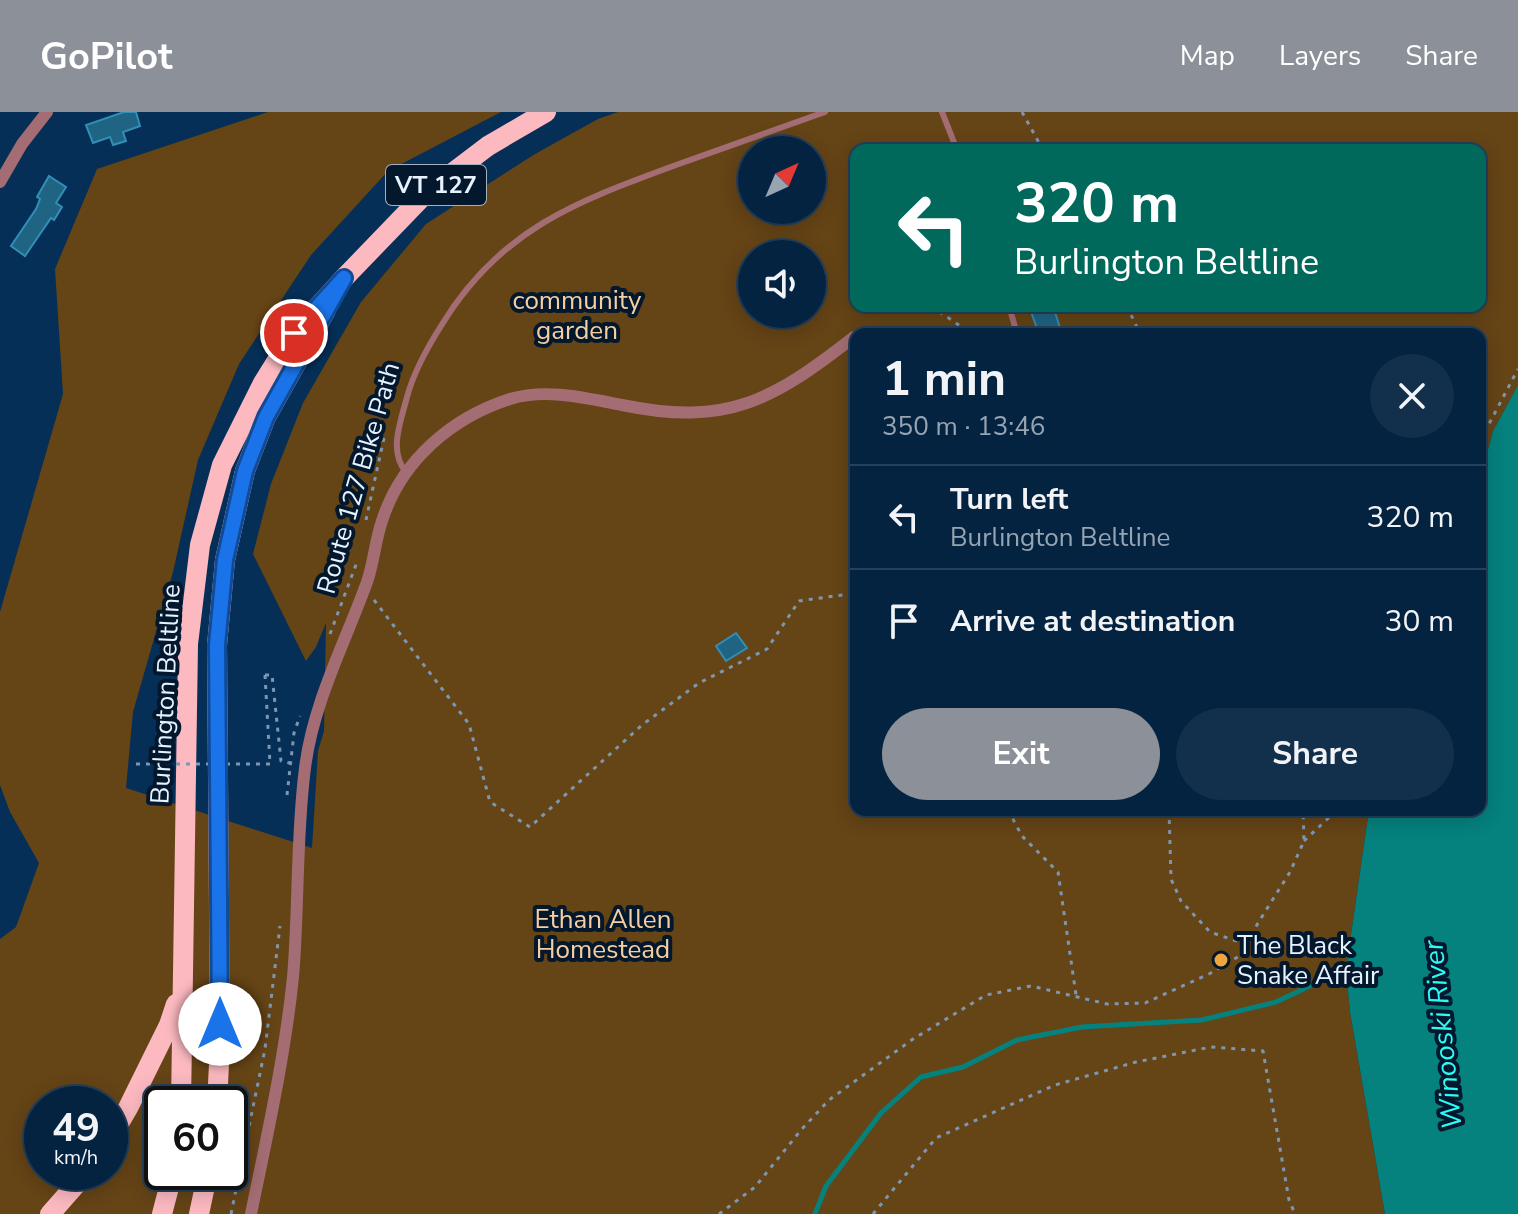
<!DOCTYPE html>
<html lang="en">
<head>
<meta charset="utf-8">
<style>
  :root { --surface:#042341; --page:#122f4c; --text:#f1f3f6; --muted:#97a4b1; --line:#25405a; --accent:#8c9099 }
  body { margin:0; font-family:"Nunito Sans",sans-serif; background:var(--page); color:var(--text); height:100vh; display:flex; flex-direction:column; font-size:30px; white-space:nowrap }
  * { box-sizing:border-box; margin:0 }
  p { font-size:26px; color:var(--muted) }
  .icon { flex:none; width:44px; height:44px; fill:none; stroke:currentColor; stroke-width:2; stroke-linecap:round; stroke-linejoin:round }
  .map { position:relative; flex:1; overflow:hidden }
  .sheet { position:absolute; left:850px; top:216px; width:636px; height:488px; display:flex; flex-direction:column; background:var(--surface); border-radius:16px; box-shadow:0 4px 20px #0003,0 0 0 2px var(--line) }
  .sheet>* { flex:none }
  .guide { position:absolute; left:850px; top:32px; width:636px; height:168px; border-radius:16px; box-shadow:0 4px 20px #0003,0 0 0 2px var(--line); background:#00695c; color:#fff; overflow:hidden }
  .needle { width:52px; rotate:44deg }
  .buttons { position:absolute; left:738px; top:24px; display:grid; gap:16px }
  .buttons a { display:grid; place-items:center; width:88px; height:88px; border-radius:50%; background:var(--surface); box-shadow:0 4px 20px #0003,0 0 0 2px var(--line); font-size:40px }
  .speed { position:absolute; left:24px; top:974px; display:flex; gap:16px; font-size:40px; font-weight:700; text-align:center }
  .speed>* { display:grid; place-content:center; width:104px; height:104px; border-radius:50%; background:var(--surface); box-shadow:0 4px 20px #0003,0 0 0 2px var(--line); line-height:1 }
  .speed small { font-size:20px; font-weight:400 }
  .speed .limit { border:4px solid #111; border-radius:12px; background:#fff; color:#111 }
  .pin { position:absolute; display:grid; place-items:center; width:68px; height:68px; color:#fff; margin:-34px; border:4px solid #fff; border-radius:50%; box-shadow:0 2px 8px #0007 }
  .me { position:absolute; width:88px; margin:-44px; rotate:0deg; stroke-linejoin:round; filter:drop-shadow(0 0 6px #0008) }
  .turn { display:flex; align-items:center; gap:28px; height:168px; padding:0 32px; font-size:36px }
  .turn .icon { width:104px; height:104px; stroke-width:2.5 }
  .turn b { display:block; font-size:56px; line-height:68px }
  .round { display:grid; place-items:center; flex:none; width:84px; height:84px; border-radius:42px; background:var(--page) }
  .overview { display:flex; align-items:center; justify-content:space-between; height:136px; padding:0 32px }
  h1 { font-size:48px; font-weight:700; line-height:60px }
  .cta { display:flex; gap:16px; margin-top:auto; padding:16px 32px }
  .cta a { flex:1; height:92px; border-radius:48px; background:var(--accent); color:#fff; font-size:32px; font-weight:700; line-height:92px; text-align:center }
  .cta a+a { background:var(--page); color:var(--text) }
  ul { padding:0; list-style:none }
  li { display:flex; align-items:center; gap:24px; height:104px; padding:0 32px; border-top:2px solid var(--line) }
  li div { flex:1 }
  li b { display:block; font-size:30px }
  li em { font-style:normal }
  header { display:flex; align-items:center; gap:48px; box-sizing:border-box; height:112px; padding:0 40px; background:var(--accent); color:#fff }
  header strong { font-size:38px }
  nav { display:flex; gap:44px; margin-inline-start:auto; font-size:28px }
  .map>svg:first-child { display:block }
  .green { fill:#654416; fill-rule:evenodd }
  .water { fill:#05817e }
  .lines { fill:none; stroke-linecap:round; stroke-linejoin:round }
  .stream { stroke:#05817e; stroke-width:5 }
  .building { fill:#1f6583; stroke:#338eb7; stroke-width:2 }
  .path { stroke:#7d97b1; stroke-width:3; stroke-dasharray:4 6; stroke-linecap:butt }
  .service { stroke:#a36d73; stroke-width:6 }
  .minor { stroke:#a36d73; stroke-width:12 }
  .primary { stroke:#fcb9c0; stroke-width:20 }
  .path-bridge { stroke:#7d97b1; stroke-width:3; stroke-dasharray:4 6; stroke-linecap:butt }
  .route-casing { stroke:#114b97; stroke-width:20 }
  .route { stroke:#1a73e8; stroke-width:14 }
  .poi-dot { fill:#f0a63e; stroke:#03172d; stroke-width:3 }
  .labels { text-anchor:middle; stroke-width:8; stroke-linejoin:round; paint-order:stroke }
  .shield { fill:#03172d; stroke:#a3b0c0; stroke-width:2 }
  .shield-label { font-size:24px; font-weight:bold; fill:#e7f2ff }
  .park-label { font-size:26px; fill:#f6cfa1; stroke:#03172d }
  .street-label { font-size:26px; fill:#e7f2ff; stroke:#03172d }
  .poi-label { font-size:26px; fill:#e7f2ff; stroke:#03172d; text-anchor:start }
  .water-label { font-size:28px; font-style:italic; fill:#2dfbf5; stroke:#03172d }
</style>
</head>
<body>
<header>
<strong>GoPilot</strong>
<nav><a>Map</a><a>Layers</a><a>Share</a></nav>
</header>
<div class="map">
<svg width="1518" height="1102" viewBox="0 0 1518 1102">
  <rect width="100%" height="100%" fill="#052f57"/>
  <path class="green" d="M268,0h233l-113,59 -77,84 -72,109 -41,96 -25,112 -40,140 -7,76 186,60 6,-97 6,-20 2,-108 -10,24 -10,14 -53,-107 18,-70 32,-81 58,-101 65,-78 109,-70 63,-35 20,-7h900v273l-25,46 -13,48v-145h-624v476h513l-23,159 4,43 35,202h-1385v-275l16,-12 23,-64 -29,-51 -10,-27v-173l63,-218 -8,-125 42,-100zM752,38h60v60h-60zM856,38h624v156h-624zM752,142h60v60h-60zM42,992h68v68h-68zM162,992h68v68h-68z"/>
  <path class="water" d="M1518,273v829h-133l-35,-202 -4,-43 23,-159h111v-331l13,-48z"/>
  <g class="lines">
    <path class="stream" d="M815,1102l11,-28 55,-73 40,-36 42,-10 54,-27 65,-13 120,-7 74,-18 74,-35"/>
  </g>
  <g class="building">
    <path d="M124,0h12l4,14 -17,6 3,9 -13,4 -3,-8 -17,6 -7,-18z"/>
    <path d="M49,64l17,11 -10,16 6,4 -8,13 -3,-2 -26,38 -14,-10 25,-37 4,-10 -3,-2z"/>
    <path d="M1029,194h24l9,28h-23z"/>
    <path d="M736,521l11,15 -21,13 -10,-15z"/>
  </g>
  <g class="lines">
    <g class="path">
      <path d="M1022,0l21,38"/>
      <path d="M931,194l41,28"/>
      <path d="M1127,194l13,28"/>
      <path d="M1480,329l38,-72"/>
      <path d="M366,408l19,-87"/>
      <path d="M374,488l95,124 21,78 40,25 112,-102 57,-42 68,-34 32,-48 57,-8"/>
      <path d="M330,522l27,-72"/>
      <path d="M265,563h7l9,86 9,2"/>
      <path d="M265,563l5,89"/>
      <path d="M287,683l7,-62 6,-17"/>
      <path d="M1008,698l14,26 36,36 18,123"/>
      <path d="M1169,698l2,69 10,22 29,31 35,12"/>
      <path d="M1304,729l33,-31"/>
      <path d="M231,1102l34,-165 15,-123"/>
      <path d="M719,1102l36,-27 46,-57 28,-30 84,-61 73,-44 45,-9 76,18 38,-1 64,-29 32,-19 17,-32 32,-51 14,-31 -1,-31"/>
      <path d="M873,1102l63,-76 119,-53 81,-23 75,-15 52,4 26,149 6,14"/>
    </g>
    <g class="service">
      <path d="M942,0l15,38"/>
      <path d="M1009,194l8,28"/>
      <path d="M406,360c-18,-21 -5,-51 1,-75 7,-26 20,-49 34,-71 58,-96 134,-124 235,-161 49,-17 99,-35 149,-53"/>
    </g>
    <g class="minor">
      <path d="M0,70l22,-38 25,-32"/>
      <path d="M251,1102c16,-78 34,-158 42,-237 6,-69 3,-140 12,-209 8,-65 40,-125 62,-186 7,-20 8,-41 15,-61 19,-60 69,-103 128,-122 36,-11 76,-1 112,6 106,22 151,-5 232,-68"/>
    </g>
    <g class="primary">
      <path d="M181,992l7,-460 12,-99 22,-80 41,-82 31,-50 50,-55 82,-85 62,-47 58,-34"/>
      <path d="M217,992l3,-60 -3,-399 8,-85 20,-89 21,-54 60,-107"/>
      <path d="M110,1027l18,-31 41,-83 7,-21"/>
      <path d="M50,1102l37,-42"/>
      <path d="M162,1102l11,-42"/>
      <path d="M199,1102l9,-42"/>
    </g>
    <path class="path-bridge" d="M136,652h134"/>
  </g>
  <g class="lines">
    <defs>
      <path id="route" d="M220,912l-3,-379 8,-85 20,-89 21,-54 78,-139 -50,55"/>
    </defs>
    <use href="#route" class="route-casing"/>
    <use href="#route" class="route"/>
  </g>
  <circle class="poi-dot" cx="1221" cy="848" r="8"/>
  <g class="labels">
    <rect class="shield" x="386" y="53" width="100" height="40" rx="6"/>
    <g class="shield-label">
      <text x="436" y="81">VT 127</text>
    </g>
    <g class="park-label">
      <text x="577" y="197">community<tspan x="577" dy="30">garden</tspan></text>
      <text x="603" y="816">Ethan Allen<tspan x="603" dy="30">Homestead</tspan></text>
    </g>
    <g class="street-label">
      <text transform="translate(358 366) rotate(-74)" y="9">Route 127 Bike Path</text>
      <text transform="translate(165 582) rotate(-87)" y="9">Burlington Beltline</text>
    </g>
    <g class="poi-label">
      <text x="1237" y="842">The Black<tspan x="1237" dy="30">Snake Affair</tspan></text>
    </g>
    <g class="water-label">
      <text transform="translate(1442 923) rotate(-96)" y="10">Winooski River</text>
    </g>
  </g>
</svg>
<div class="buttons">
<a><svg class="needle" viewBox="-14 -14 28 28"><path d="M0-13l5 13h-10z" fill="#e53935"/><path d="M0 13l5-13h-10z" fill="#97a4b1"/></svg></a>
<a><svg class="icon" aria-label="sound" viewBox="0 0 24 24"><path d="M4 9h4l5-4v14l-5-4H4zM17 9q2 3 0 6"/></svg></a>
</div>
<div class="speed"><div>49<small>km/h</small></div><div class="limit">60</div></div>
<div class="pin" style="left:294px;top:221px;background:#d93025"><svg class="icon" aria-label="arrive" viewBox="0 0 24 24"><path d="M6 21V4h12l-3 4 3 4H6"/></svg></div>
<svg class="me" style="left:220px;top:912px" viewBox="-20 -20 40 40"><circle r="19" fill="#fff"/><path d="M0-13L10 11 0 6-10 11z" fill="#1a73e8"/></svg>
<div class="guide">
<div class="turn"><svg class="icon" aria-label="left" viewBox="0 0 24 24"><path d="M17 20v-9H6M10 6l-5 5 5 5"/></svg><div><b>320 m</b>Burlington Beltline</div></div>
</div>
<section class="sheet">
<div class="overview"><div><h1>1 min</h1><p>350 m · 13:46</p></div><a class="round"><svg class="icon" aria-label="close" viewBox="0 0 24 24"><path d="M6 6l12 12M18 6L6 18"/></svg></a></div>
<ul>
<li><svg class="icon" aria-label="left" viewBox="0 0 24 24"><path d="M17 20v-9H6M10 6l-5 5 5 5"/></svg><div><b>Turn left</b><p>Burlington Beltline</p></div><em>320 m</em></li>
<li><svg class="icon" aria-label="arrive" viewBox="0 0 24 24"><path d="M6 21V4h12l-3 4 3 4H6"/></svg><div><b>Arrive at destination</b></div><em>30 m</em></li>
</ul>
<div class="cta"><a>Exit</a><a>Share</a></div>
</section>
</div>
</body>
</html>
